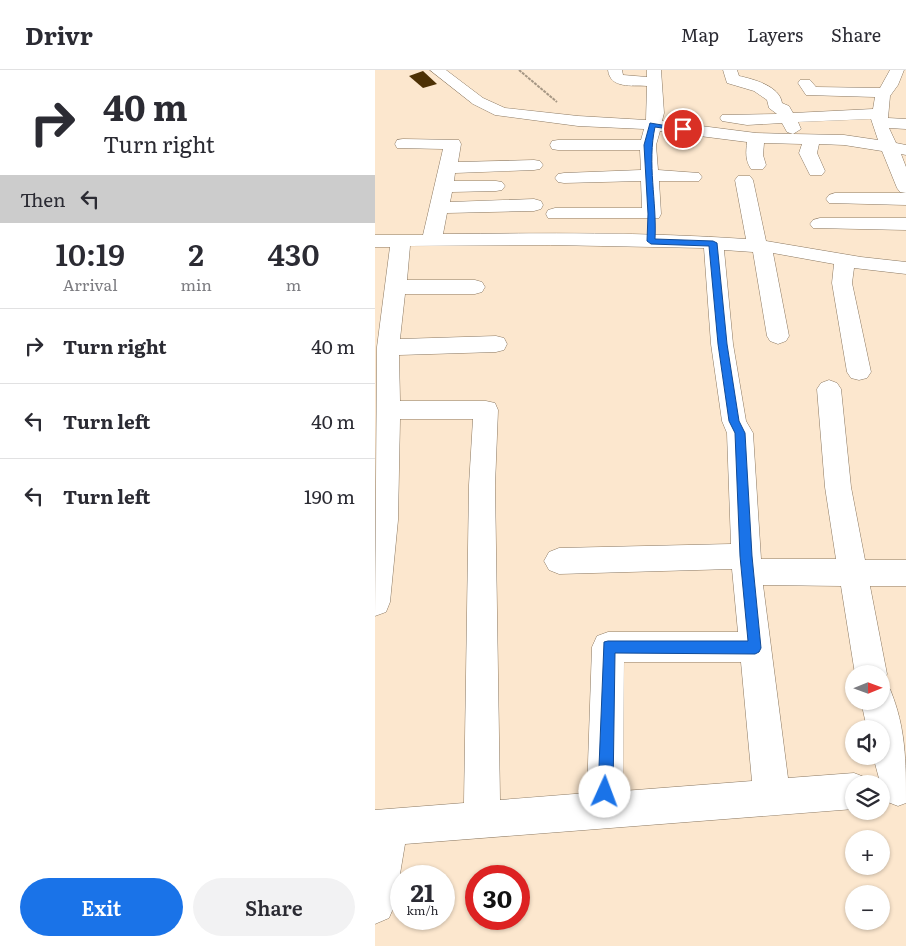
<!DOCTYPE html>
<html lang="en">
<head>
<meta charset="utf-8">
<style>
  :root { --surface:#fff; --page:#f2f2f3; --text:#2b2b33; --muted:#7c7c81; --line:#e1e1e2; --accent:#1a73e8 }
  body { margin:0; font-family:Literata,serif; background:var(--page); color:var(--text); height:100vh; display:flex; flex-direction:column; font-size:19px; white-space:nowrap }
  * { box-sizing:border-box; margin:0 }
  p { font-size:16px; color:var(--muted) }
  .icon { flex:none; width:28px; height:28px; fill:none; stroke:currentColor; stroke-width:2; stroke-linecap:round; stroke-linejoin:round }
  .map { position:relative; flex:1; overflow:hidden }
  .side { display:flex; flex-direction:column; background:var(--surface); width:375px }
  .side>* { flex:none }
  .banner { background:#fff; color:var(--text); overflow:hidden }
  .needle { width:32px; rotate:89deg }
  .controls { position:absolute; left:470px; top:595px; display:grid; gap:10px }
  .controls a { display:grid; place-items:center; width:45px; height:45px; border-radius:50%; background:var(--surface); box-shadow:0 1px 4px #0004; font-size:25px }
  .speed { position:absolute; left:15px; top:795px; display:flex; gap:10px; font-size:25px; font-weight:700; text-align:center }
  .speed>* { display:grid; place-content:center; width:65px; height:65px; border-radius:50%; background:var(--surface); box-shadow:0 1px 4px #0004; line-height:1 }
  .speed small { font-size:12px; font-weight:400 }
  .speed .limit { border:8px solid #d22; background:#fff; color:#111 }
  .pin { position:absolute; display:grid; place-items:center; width:42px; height:42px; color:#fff; margin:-21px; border:2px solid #fff; border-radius:50%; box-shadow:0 1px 5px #0007 }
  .me { position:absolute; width:55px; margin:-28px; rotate:2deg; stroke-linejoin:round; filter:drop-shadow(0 0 4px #0008) }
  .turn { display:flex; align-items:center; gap:18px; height:105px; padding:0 20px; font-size:22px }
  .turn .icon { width:65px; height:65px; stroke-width:2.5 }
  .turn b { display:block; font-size:35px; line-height:42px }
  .then { display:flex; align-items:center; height:48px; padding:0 20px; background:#0003; gap:10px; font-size:19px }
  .eta { display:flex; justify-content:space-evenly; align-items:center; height:85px; text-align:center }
  .eta b { font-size:30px; font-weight:600; line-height:35px }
  .button { display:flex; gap:10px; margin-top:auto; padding:10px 20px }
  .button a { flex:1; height:58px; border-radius:30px; background:var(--accent); color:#fff; font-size:20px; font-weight:600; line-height:58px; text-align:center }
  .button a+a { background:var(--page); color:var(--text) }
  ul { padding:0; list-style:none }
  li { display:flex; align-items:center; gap:15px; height:75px; padding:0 20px; border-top:1px solid var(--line) }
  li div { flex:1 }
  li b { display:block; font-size:19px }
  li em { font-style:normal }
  header { display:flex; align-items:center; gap:30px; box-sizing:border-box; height:70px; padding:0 25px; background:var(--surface); border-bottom:1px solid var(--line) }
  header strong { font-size:24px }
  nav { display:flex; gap:28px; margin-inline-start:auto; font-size:18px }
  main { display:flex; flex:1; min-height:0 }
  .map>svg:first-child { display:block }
  .building { fill:#4d3105 }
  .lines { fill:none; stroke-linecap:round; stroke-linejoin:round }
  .minor-casing { stroke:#8b7861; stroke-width:1 }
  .path { stroke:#a69784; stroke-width:2; stroke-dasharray:3 1; stroke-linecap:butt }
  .minor { fill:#fff; fill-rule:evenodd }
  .route { fill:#1a73e8; stroke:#114b97 }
</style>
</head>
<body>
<header>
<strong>Drivr</strong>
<nav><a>Map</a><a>Layers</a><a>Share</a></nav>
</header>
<main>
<section class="side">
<div class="banner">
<div class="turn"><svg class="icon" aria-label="right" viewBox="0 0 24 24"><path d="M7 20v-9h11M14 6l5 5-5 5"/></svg><div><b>40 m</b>Turn right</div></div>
<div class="then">Then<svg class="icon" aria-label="left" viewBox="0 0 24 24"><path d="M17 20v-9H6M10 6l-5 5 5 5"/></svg></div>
</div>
<div class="eta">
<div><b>10:19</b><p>Arrival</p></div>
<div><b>2</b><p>min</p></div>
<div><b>430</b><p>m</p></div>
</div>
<ul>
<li><svg class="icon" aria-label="right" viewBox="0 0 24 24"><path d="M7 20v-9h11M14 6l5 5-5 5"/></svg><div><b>Turn right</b></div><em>40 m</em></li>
<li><svg class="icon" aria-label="left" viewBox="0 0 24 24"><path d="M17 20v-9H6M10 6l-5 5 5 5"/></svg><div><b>Turn left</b></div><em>40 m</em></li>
<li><svg class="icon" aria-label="left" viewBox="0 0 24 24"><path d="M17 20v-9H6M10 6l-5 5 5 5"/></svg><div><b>Turn left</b></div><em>190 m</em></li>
</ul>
<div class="button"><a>Exit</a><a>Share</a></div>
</section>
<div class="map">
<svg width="531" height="876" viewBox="0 0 531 876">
  <rect width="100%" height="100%" fill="#fce7ce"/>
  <path class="building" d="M48,1l14,13 -14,4 -14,-12z"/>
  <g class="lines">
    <defs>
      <g id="minor">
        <path d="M55,0h16l37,28 22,10 73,8 68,4 1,-34c-15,-1 -37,3 -39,-16h14l1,5 24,2v-7h14l3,43 -2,8 94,12 37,1 -6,-2 -5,-9 -35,2 -25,-4 -2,-3 2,-3 55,-1 -8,-6 -2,-8 -13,-9 -27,-8 -4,-13h14l2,6c14,3 41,10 43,27l7,3 4,7 80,-4 2,-12 -69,-2 -8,-12 2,-3h10l6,7 64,1 10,-18h14l-6,15 -8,11 -2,22 18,1v10l-17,-1 7,15 10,2v10l-5,-1 5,13v26l-6,-1 -3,-4 -15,-37 -38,-6 -25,-1 -2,9 8,18 -3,4h-12l-11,-22 3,-9 -38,-1 -1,12 3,10 -3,4h-12c-6,-9 -5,-17 -4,-27l-87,-11 -4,14 2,25 41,3 3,4 -3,4h-40l2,33 -2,4h-111l-2,-4 2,-4 7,-2h87l-1,-27 -77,2 -6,-1 -3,-4 3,-4 6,-1 77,-3 -1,-20h-82l-6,-1 -2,-4 2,-4 6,-1h83l3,-11 -66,-3 -83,-11 -22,-11zM496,49l7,21 -34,-5 -51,-1 8,-5 -3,-7z"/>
        <path d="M28,69l56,1 2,4 -3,18 76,-2 6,1 3,4 -3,4 -6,1 -79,3 -1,8h42l6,1 3,4 -3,4 -6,1 -44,1 -2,10 84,-3 7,2 2,4 -2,4 -7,2 -87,2 -4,21c101,-1 202,-2 303,5l-11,-59 3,-4h12l3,4 13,61 95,16 45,5v12l-52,-6 -2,15 19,89 -4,6 -8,2 -8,-2 -4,-6 -15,-89 2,-19 -61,-11 16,83 -3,5 -8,3 -8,-3 -3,-5 -14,-84 -29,-2 9,94 13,77 7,12 8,126h75l-11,-72 -8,-98 4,-6 8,-3 8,3 4,6 10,98 14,73h41v26h-36l17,88 -6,12 9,3c16,39 16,72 16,114l-8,3 -13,-5 -12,-45h8v-27h-14l-6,-28h20v-27h-26l-14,-88 -78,-1 25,193 66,-5 13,5 2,6h-15v25l-449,35 -10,60 -6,14 -14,6v-114l89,-7 5,-318 4,-66h-73l-2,101 -8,82 -4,10 -11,4 2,-269 13,-100h-15v-12h48l20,-86 -46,-1 -2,-4 2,-4zM176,175l153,3 7,96 11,77 5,12 4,111 -172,4 -10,4 -5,9 5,9 10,4 173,-5 6,63h-130l-11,4 -5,11 -5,146 -87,7 -5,-315 3,-75 -3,-7 -9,-2h-86l-1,-46 97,-3 8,-2 3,-6 -3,-6 -8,-2 -96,3 5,-45h70l7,-2 3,-5 -3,-5 -7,-2h-68l3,-34zM249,592h117l11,119 -129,10z"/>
        <path d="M460,123h71v12l-77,-2 -3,-4 3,-4z"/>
        <path d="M445,148h86v12l-93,-2 -3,-4 3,-4z"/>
      </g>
    </defs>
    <use href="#minor" class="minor-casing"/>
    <path class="path" d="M144,0l38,32"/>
    <use href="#minor" class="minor"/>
  </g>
  <path class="route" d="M275,53l36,6 -3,2 -28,-4c-8,36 2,75 0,112l58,2 4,2 10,101 12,77 6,12 7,123 9,92 -2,4 -4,2 -140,-1 -2,139 -2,5 -6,2 -5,-2 -2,-5 6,-150 4,-1h140l-8,-85 -5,-123 -6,-12 -11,-77 -9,-98 -58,-2 -4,-3 1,-27 -4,-69z"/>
</svg>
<div class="controls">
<a><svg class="needle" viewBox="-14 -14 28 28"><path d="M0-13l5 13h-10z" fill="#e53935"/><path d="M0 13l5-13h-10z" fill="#7c7c81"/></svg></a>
<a><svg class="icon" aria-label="sound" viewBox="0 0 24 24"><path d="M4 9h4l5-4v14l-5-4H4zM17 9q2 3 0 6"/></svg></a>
<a><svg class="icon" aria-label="layers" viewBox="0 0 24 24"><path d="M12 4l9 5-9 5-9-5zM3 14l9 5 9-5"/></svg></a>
<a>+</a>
<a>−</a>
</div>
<div class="speed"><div>21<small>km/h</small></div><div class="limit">30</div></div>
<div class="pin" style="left:308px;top:59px;background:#d93025"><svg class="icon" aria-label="arrive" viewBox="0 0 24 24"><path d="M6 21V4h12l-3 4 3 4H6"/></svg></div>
<svg class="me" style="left:230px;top:722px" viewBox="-20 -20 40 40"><circle r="19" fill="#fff"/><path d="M0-13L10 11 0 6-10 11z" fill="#1a73e8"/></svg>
</div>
</main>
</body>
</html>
